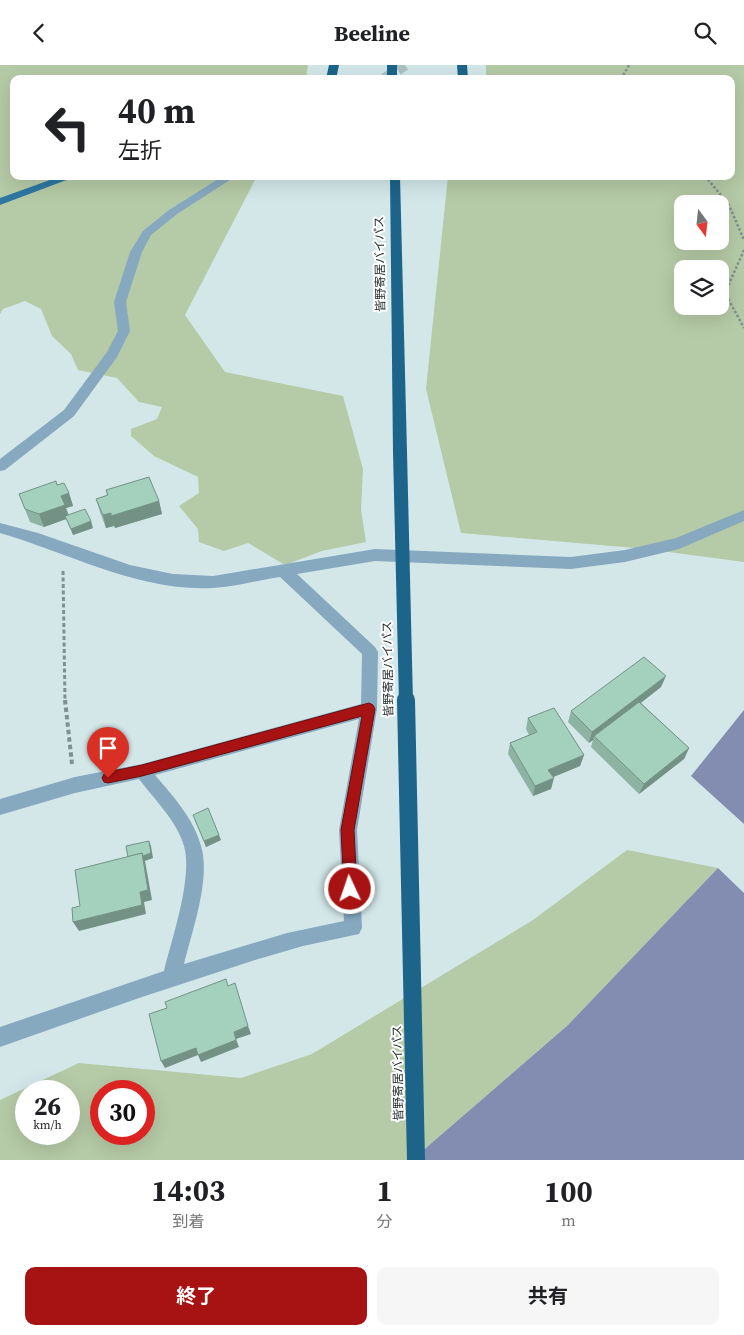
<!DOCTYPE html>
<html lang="ja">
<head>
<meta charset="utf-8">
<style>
  :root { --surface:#fff; --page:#f6f6f6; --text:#202124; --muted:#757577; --accent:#a71313 }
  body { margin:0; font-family:"Source Serif 4","Noto Sans JP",serif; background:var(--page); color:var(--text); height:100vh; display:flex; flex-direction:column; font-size:19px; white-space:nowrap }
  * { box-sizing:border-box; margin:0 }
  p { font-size:16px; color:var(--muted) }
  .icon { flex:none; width:28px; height:28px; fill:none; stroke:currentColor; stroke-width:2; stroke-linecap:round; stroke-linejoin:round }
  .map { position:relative; height:1095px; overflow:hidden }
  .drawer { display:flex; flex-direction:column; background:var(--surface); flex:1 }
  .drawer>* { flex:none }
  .hud { position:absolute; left:10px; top:10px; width:725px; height:105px; border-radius:10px; box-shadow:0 5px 20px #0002; background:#fff; color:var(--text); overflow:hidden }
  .needle { width:32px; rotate:165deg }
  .buttons { position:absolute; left:674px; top:130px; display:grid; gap:10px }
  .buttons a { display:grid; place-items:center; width:55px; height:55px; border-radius:10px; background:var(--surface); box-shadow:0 5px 20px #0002; font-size:25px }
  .speed { position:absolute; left:15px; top:1015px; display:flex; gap:10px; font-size:25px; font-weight:700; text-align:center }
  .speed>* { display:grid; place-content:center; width:65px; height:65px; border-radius:50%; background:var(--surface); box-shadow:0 5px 20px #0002; line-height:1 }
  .speed small { font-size:12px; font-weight:400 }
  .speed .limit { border:8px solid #d22; background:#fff; color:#111 }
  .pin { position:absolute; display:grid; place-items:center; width:42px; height:42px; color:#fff; margin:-51px -21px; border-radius:50% 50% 50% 0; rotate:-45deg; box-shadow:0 0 5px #0007 }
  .pin .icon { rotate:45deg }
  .me { position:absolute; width:55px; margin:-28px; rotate:357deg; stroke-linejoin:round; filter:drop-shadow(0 0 4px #0008) }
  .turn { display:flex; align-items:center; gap:18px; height:105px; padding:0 25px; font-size:22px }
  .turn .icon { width:65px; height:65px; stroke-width:2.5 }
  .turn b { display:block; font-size:35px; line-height:42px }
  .eta { display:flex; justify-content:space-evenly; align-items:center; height:85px; text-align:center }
  .eta b { font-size:30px; font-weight:700; line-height:35px }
  .primary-button { display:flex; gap:10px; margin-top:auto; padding:10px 25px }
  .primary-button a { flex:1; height:58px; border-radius:10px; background:var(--accent); color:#fff; font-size:20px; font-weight:700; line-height:58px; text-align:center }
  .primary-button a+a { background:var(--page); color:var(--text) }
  header { display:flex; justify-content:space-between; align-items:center; height:65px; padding:0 25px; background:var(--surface); font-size:22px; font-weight:700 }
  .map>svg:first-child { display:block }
  .green { fill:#b5caa6; fill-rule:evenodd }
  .water { fill:#838db1 }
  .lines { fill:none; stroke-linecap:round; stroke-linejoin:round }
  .minor-tunnel { stroke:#afc0c2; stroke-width:11; stroke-dasharray:11 5.5; stroke-linecap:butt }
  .path-far2 { stroke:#818f90; stroke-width:2.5; stroke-dasharray:2.5 2; stroke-linecap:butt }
  .path-far1 { stroke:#818f90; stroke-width:3; stroke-dasharray:4 2.5; stroke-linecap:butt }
  .path { stroke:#818f90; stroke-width:4; stroke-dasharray:4.5 3; stroke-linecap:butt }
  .minor { fill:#86a9c0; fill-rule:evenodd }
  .major { fill:#2d77a1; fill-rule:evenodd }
  .highway { fill:#1c648a; fill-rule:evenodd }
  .highway-bridge-far1 { stroke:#1c648a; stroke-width:14 }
  .highway-bridge { stroke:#1c648a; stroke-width:18 }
  .wall { fill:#8db4a3 }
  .shaded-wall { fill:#739285 }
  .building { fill:#a4d1be; stroke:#739285 }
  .route { fill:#a71313; stroke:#6d0c0c }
  .labels { text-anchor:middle; stroke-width:4; stroke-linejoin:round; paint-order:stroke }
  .street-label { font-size:12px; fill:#1d2525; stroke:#fff }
</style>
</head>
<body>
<header><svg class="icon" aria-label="back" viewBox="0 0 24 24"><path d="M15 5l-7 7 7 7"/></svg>Beeline<svg class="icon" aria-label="search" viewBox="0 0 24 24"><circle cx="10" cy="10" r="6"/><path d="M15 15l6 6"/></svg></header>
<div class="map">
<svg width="744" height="1095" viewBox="0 0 744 1095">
  <rect width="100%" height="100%" fill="#d3e7e9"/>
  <g class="green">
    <path d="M0,0h308l-2,14h-292v97h243l-72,139 40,57 118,24 20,73 -2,41 5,32 -44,9 -37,14 -37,-22 -24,8 -25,-9 -1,-13 -19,-23 20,-13 -1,-16 -44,-21 -23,-20v-7l26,-10 5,-12 -23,-5 -22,-24 -39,-8 -7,-16 -19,-18 -11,-27 -16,-8 -22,8 -3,5z"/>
    <path d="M486,0h258v497l-98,-13 -185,-16 -35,-144 22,-213h283v-97h-245zM682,139h38v37h-38zM682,204h38v37h-38z"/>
    <path d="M627,785l91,18 -150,157 -156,135h-412v-60l79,-37 162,15 71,-24 221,-134zM26,1026h43v43h-43zM101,1026h43v43h-43z"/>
  </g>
  <g class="water">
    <path d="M744,645v114l-53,-48z"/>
    <path d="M718,803l26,25v267h-332l156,-135z"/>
  </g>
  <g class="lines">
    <path class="minor-tunnel" d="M384,14l21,-14"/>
    <g class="path-far2">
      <path d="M621,14l8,-14"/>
      <path d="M705,111l24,29 15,35"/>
      <path d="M744,185l-19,43 19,35"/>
    </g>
    <path class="path-far1" d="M63,506l2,131"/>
    <path class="path" d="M65,635l7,64"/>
    <g class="minor">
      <path d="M223,111h13l-59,38 -26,21 -9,17 -16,50 4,29 -13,26 -43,59 -69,54 -5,1v-12l64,-49 43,-58 11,-21 -4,-29 16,-50 13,-21 26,-21z"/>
      <path d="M744,445v11l-65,28 -54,13 -54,7 -196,-8 -78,13 78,73 3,5 -1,57 -20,121 5,98 -3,6 -56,12 -48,14 -116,38 -139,49v-20l164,-56c8,-33 29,-93 20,-125 -7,-25 -30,-47 -45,-67l-64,14 -75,22v-16l75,-22 67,-13 219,-60 1,-50 -82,-77c-22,3 -45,10 -67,11 -74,4 -144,-35 -213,-55v-10l38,10 92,32 43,9 40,2 162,-27 196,8 54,-7 51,-12zM359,654l-20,111 5,91 -57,12 -103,31c8,-33 27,-85 17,-118 -7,-27 -28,-50 -46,-71z"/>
    </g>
    <path class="major" d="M61,111h16l-77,29v-7z"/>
    <g class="highway">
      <path d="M329,0h10l-3,14h-10z"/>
      <rect x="387" y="0" width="10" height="14"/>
      <path d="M457,0h10l1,14h-10z"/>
      <path d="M390,111h10l7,276 -2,3h-10l-2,-3z"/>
    </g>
    <path class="highway-bridge-far1" d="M400,387l6,250"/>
    <path class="highway-bridge" d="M406,635l10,460"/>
  </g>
  <g class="wall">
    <path d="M57,420l12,8 4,13 -7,2 3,7 24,13 -20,7 -7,-16 -22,8 -14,-5 -11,-28z"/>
    <path d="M106,425l53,11 3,13 -47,14 -1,-2 -8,2 -6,-16 -4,-13 11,-3z"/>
    <path d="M661,622l-20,16 48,45 -5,11 -45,35 -48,-47 2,-7 -4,3 -21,-21 3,-11z"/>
    <path d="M528,653l56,37 -4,11 -27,11 -2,12 -18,7 -25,-42 2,-11 19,-8 -3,-6z"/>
    <path d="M193,750l28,25 -15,7z"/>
  </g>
  <g class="shaded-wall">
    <path d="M69,428l4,13 -7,2 3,10 -25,9 -5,-13 22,-18z"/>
    <path d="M159,436l3,13 -47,14 -4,-12z"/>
    <path d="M111,448l3,13 -8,2 -3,-13z"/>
    <path d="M91,456l2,7 -20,7 -2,-6z"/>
    <path d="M666,611l-5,11 -65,50 -2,-1 -1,4 -4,3 3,-11z"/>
    <path d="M689,683l-5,11 -45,35 5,-10z"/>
    <path d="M584,690l-4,11 -34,14 2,-10z"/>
    <path d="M554,713l-3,11 -18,7 2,-10z"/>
    <path d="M219,770l2,5 -15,7 -2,-6z"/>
    <path d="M149,776l2,5 2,12 -8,3 7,39 -8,2 2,12 -67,17 -6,-9 67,-30 2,-39z"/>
    <path d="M248,961l3,8 -15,5 3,8 -38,15 -3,-7 -33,13 -4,-7z"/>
  </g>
  <g class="building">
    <path d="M149,412l10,24 -48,15v-3l-8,2 -7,-16 12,-4 -2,-5z"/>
    <path d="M56,416l1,4 7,-2 5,10 -8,3 4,9 -26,9 -14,-5 -6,-15z"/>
    <path d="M85,444l6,12 -20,8 -6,-13z"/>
    <path d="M644,592l22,19 -74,56 -21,-21z"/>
    <path d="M639,637l50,46 -45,36 -50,-48z"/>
    <path d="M554,643l30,47 -36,15 6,8 -19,8 -25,-43 27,-11 -9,-14z"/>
    <path d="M208,743l11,27 -15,6 -11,-26z"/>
    <path d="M149,776l2,12 -8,3 -1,-3 -14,4 -2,-11z"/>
    <path d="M142,788l6,37 -8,2 2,13 -69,17 -1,-14 8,-2 -5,-36z"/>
    <path d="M226,914l2,7 7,-3 13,43 -14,6 2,8 -38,15 -2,-7 -35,13 -12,-47 18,-6 -2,-6z"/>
  </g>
  <path class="route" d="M369,638l4,2 2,4 -21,121 3,59 -2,4 -5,2 -4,-2 -2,-4 -3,-59 21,-114 -220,60 -34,7 -4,-1 -2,-4 2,-4 4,-2 34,-7z"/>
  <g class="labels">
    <g class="street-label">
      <text transform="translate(380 199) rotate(-91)" y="4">皆野寄居バイパス</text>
      <text transform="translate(388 604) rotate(-91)" y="4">皆野寄居バイパス</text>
      <text transform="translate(398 1008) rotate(-91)" y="4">皆野寄居バイパス</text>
    </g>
  </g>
</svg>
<div class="buttons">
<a><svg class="needle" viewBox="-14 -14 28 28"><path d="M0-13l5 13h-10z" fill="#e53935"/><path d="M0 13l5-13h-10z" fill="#757577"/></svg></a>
<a><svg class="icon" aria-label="layers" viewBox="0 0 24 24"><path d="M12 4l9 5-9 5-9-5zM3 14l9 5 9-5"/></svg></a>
</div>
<div class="speed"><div>26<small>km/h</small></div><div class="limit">30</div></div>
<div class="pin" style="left:108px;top:713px;background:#d93025"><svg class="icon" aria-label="arrive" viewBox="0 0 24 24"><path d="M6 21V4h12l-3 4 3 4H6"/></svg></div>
<svg class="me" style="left:350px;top:824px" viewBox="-20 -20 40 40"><circle r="17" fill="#a71313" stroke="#fff" stroke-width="3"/><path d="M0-11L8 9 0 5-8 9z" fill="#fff"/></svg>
<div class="hud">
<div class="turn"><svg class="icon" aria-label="left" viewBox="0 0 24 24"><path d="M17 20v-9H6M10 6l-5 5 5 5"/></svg><div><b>40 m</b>左折</div></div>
</div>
</div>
<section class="drawer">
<div class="eta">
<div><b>14:03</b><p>到着</p></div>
<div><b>1</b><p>分</p></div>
<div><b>100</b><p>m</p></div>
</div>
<div class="primary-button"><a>終了</a><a>共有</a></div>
</section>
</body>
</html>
